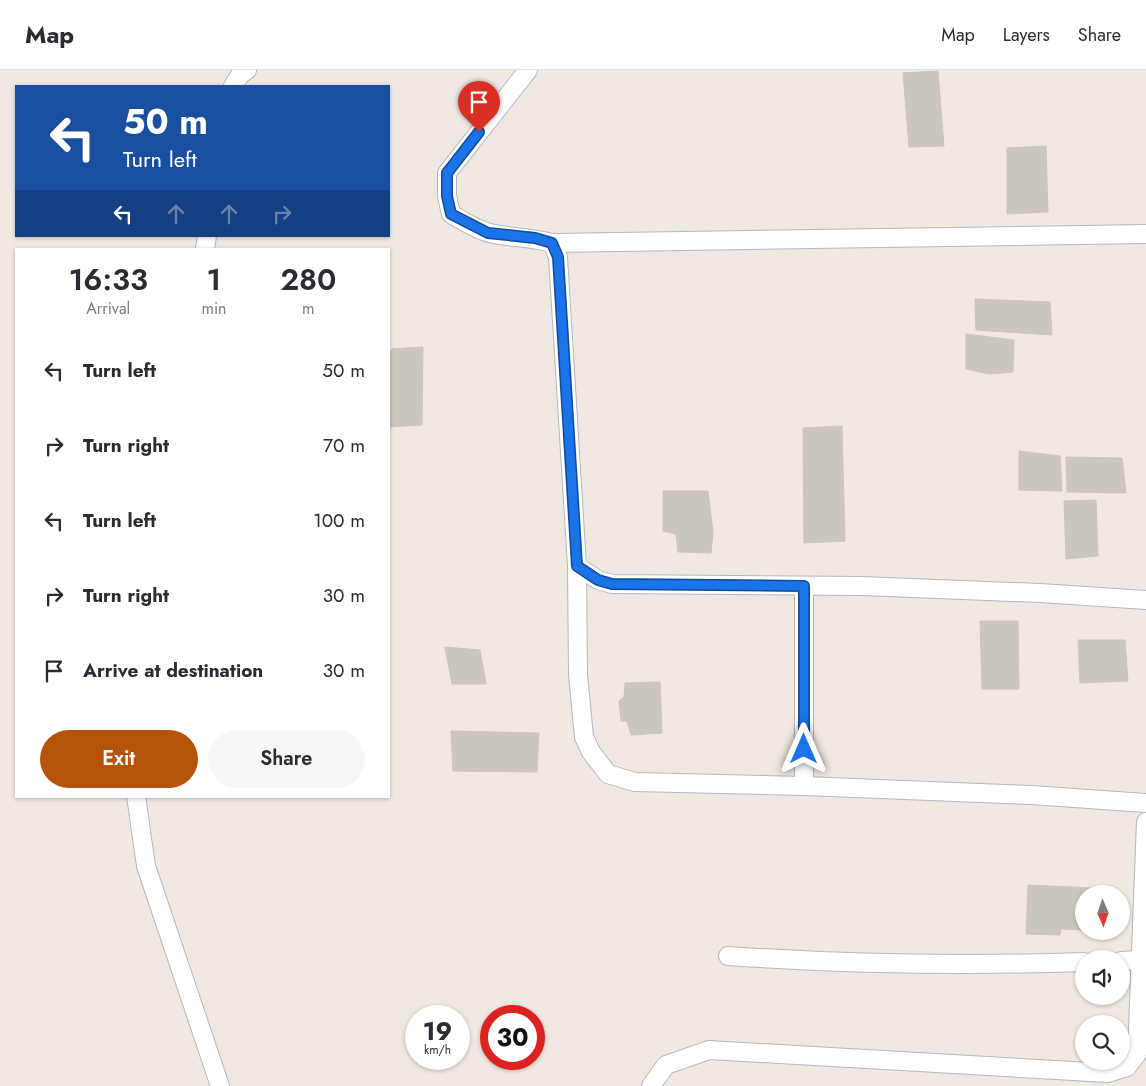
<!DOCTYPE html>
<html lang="en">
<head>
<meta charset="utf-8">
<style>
  :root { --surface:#fff; --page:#f7f7f7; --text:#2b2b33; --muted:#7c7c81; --line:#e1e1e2; --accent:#b45309 }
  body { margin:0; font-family:Jost,sans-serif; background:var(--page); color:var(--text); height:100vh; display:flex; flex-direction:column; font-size:19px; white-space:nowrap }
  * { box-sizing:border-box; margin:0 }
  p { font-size:16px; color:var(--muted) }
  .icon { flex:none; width:28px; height:28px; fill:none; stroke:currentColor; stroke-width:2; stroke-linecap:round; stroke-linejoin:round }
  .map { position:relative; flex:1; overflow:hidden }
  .details { position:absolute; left:15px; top:178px; width:375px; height:550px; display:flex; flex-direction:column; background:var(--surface); border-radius:0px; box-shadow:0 1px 4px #0004 }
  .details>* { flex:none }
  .guide { position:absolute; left:15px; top:15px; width:375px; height:152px; border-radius:0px; box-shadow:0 1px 4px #0004; background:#1a4fa0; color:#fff; overflow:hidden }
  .needle { width:32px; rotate:178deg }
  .tools { position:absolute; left:1075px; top:815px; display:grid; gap:10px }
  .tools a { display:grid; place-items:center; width:55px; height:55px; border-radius:50%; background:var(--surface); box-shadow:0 1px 4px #0004; font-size:25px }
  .speed { position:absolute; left:405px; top:935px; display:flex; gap:10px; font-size:25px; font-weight:700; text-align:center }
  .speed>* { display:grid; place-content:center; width:65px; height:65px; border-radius:50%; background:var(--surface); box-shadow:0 1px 4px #0004; line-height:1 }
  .speed small { font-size:12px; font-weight:400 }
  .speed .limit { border:8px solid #d22; background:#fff; color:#111 }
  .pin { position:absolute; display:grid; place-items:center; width:42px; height:42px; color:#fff; margin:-51px -21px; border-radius:50% 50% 50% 0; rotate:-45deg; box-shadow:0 0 5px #0007 }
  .pin .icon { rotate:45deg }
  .me { position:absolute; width:55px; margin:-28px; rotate:0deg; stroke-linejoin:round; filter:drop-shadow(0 0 4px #0008) }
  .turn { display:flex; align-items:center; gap:18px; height:105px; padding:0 25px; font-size:22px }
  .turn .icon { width:65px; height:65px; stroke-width:2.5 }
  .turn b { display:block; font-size:35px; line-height:42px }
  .lanes { display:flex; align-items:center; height:48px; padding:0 25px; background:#0003; justify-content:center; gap:25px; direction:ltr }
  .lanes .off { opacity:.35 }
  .eta { display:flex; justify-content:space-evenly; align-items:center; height:85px; text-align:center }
  .eta b { font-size:30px; font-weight:600; line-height:35px }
  .button { display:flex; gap:10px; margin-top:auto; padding:10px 25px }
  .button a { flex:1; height:58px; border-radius:30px; background:var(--accent); color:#fff; font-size:20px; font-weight:600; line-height:58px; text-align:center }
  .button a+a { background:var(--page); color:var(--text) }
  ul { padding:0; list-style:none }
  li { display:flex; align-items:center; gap:15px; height:75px; padding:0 25px }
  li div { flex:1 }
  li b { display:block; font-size:19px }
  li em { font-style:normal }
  header { display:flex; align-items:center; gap:30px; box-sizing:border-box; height:70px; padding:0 25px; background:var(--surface); border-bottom:1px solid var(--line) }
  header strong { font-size:24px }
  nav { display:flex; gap:28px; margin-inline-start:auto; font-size:18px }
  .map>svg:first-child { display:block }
  .building { fill:#cbc7bf; stroke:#cbc5ba }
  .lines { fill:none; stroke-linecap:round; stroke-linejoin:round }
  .minor-casing { stroke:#b4b7c1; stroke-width:20 }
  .minor { stroke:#fff; stroke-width:18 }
  .route-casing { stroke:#114b97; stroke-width:12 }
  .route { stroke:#1a73e8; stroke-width:9 }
</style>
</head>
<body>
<header>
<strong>Map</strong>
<nav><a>Map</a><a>Layers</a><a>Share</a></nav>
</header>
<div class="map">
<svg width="1146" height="1016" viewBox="0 0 1146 1016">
  <rect width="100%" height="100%" fill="#efe9e1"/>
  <g class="building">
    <path d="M938,1l6,75 -35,1 -6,-74z"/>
    <path d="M1046,76l2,66 -41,2v-66z"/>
    <path d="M975,229l75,3 2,33 -76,-5z"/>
    <path d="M966,264l48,6 -1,32 -24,2 -23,-5z"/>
    <path d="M423,277l-1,78 -33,2v-73l3,-5z"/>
    <path d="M842,356l3,115 -41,2 -1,-115z"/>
    <path d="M1019,381l41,5 2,35 -43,-1z"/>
    <path d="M1066,387l56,1 4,35 -59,-1z"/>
    <path d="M663,421h45l5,41 -2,21 -33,-1 -2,-18 -13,-3z"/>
    <path d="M1096,430l2,56 -32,3 -2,-58z"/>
    <path d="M980,551h38l1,68h-37z"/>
    <path d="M1078,570h47l3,41 -48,2z"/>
    <path d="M445,577l35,3 6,34h-34z"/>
    <path d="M660,612l2,51 -31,2 -4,-14h-6l-2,-20 5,-4 1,-14z"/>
    <path d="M451,661l88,2 -2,39 -84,-1z"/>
    <path d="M1028,815l88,4v5h-32v36l-23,-1 -1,6 -34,-1z"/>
  </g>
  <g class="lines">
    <defs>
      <g id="minor">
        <path d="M528,0l-81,103v23l4,18c12,7 26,16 39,19 21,5 41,4 62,10l6,14 19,309 21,14 14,4 250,2 178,7 106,7"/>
        <path d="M233,16l7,-11 7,-5"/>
        <path d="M552,173l594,-9"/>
        <path d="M205,179l2,-13"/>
        <path d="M577,496l1,108 6,63 7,15 17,22 27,8 169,4 227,9 115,8"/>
        <path d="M804,516v200"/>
        <path d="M136,726l10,70 74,220"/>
        <path d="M728,886c118,8 238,10 356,6"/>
        <path d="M1121,891l18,-1"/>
        <path d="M651,1016l15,-21 43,-15 399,23 19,-6 10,-13 9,-232"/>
      </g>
    </defs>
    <use href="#minor" class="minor-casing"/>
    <use href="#minor" class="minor"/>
  </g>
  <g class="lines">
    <defs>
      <path id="route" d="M479,62l-32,41v23l4,18 37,19 47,5 17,5 6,14 19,309 21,14 14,4 192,2v163"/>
    </defs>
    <use href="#route" class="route-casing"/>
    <use href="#route" class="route"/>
  </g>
</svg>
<div class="tools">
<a><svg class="needle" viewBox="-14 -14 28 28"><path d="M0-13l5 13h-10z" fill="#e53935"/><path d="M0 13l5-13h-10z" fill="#7c7c81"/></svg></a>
<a><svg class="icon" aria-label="sound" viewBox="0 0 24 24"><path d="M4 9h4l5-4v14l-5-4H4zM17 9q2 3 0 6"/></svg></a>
<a><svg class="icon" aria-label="search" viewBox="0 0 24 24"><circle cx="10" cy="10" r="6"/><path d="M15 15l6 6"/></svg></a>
</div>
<div class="speed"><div>19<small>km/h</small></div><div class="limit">30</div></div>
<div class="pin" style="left:479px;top:62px;background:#d93025"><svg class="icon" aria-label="arrive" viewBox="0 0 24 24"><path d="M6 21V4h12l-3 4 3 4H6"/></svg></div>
<svg class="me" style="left:804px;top:679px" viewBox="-20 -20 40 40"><path d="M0-17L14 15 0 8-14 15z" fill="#1a73e8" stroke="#fff" stroke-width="4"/></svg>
<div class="guide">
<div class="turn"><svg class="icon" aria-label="left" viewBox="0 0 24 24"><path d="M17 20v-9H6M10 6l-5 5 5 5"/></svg><div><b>50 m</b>Turn left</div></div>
<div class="lanes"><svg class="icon" aria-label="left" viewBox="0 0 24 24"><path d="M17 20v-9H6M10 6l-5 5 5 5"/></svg><svg class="icon off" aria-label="ahead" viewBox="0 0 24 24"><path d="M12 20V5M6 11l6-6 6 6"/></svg><svg class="icon off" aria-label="ahead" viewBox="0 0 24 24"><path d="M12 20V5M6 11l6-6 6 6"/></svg><svg class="icon off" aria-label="right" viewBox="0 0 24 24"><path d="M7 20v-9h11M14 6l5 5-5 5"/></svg></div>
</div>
<section class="details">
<div class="eta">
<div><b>16:33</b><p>Arrival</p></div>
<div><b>1</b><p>min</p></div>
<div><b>280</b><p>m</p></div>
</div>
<ul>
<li><svg class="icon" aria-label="left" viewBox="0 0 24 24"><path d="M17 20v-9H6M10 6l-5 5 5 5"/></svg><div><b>Turn left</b></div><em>50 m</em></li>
<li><svg class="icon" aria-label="right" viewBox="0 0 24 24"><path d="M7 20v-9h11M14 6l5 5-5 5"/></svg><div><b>Turn right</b></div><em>70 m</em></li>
<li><svg class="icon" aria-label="left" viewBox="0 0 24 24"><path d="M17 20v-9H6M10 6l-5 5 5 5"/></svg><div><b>Turn left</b></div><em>100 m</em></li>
<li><svg class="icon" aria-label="right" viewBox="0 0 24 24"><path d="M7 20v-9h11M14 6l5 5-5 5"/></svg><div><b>Turn right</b></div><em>30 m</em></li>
<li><svg class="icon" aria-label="arrive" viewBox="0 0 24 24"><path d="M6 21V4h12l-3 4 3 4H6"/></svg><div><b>Arrive at destination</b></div><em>30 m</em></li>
</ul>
<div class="button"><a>Exit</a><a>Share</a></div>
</section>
</div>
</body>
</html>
